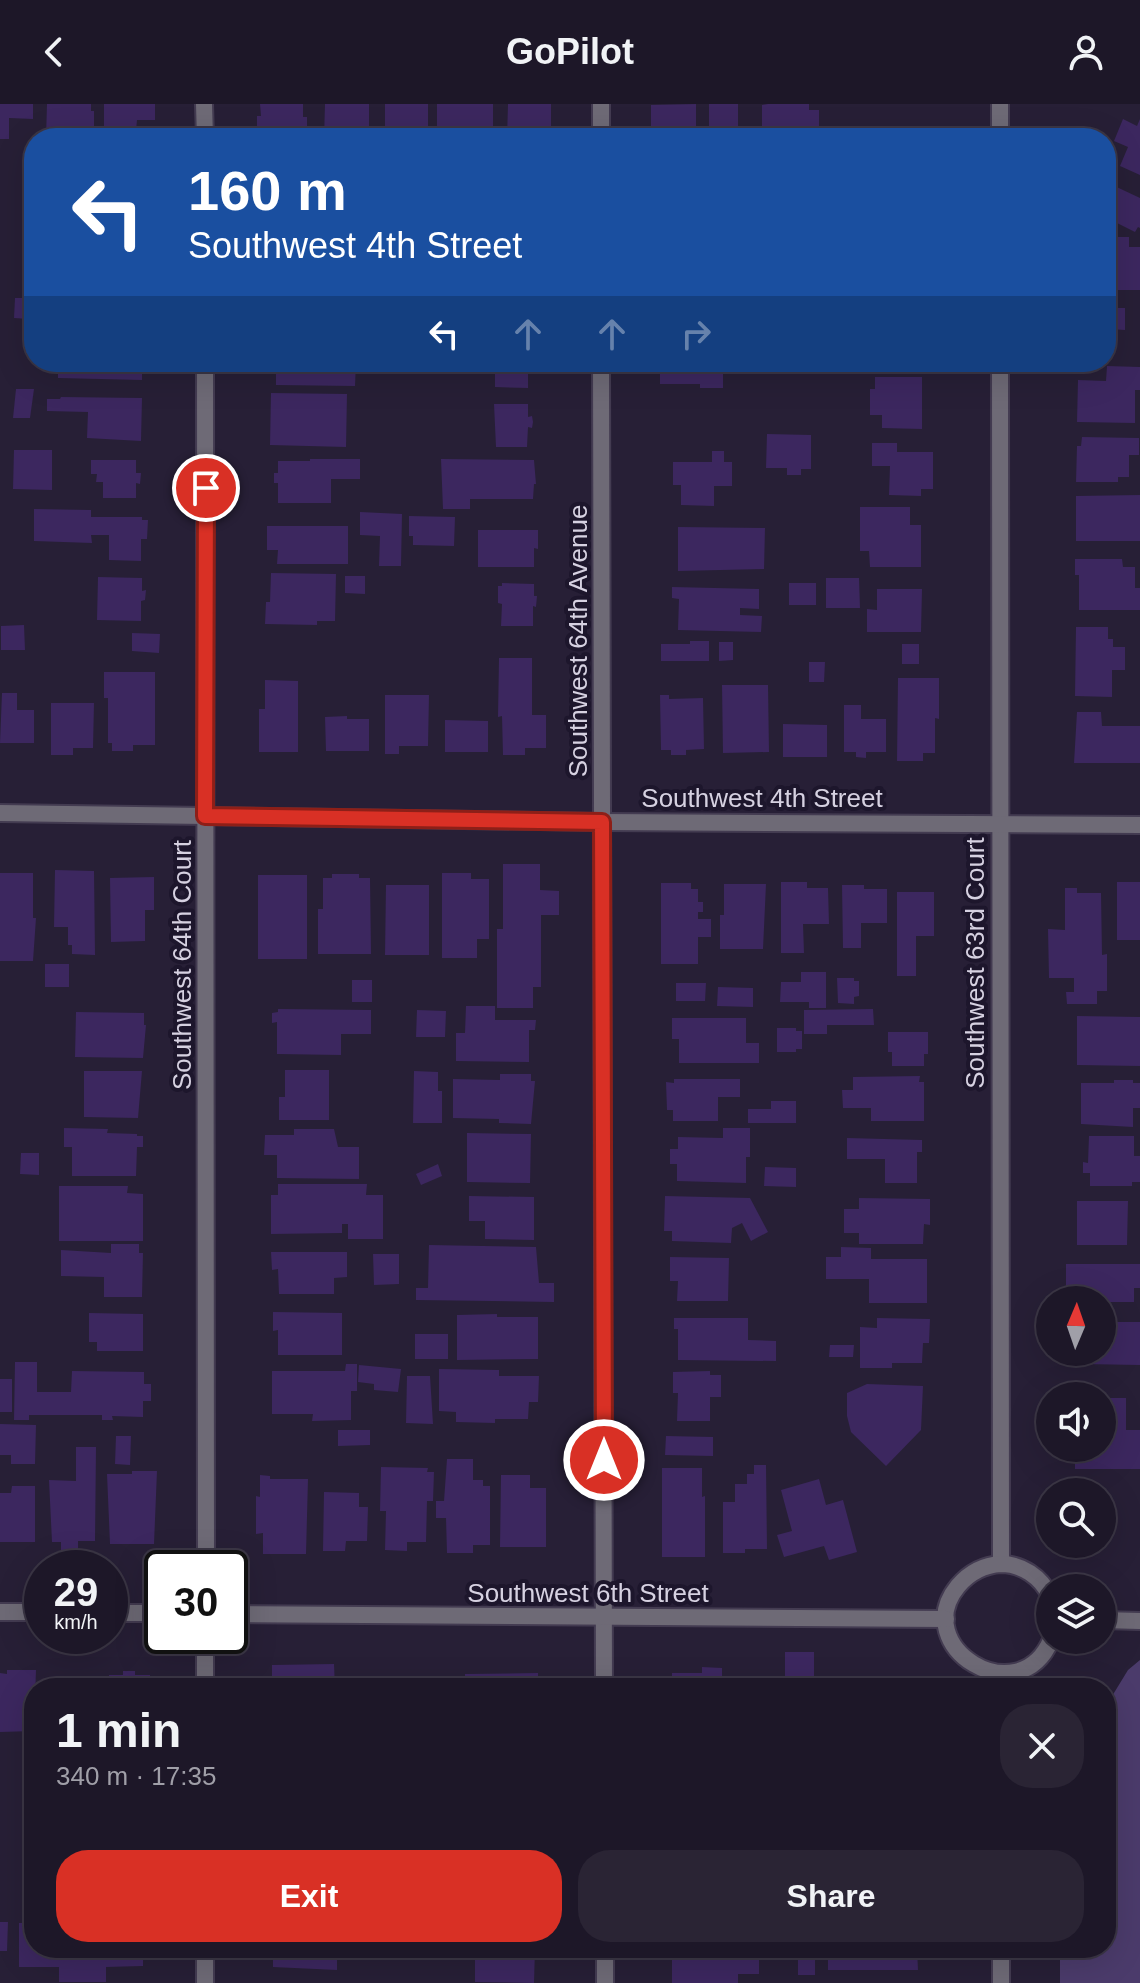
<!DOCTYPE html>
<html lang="en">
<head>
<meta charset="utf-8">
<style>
  :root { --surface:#1d1728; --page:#2a2434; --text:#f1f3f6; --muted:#a09fa8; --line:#3b3645; --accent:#d93025 }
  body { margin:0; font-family:Helvetica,sans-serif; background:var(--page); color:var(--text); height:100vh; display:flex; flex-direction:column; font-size:30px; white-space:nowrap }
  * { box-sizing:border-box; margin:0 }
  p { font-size:26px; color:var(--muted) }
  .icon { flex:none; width:44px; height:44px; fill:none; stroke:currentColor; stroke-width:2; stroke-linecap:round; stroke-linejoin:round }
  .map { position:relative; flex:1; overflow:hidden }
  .drawer { position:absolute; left:24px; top:1574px; width:1092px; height:280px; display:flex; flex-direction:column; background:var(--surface); border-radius:32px; box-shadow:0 8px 32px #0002,0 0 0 2px var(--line) }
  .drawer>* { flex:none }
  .banner { position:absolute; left:24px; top:24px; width:1092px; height:244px; border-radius:32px; box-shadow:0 8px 32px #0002,0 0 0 2px var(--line); background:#1a4fa0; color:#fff; overflow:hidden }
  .needle { width:52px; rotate:2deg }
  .tools { position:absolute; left:1036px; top:1182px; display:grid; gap:16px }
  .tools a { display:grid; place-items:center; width:80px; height:80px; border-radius:50%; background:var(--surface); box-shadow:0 8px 32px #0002,0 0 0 2px var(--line); font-size:40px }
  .speed { position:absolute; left:24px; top:1446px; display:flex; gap:16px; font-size:40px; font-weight:700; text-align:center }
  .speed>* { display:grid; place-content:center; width:104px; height:104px; border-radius:50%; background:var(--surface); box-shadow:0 8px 32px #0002,0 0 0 2px var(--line); line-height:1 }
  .speed small { font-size:20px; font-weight:400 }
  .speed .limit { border:4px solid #111; border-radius:12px; background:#fff; color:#111 }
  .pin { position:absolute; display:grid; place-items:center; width:68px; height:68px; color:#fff; margin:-34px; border:4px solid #fff; border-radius:50%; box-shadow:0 2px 8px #0007 }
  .me { position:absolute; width:88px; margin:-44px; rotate:0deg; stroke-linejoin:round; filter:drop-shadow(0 0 6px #0008) }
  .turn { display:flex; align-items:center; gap:28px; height:168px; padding:0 32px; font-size:36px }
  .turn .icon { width:104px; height:104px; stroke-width:2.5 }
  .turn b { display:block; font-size:56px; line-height:68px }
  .lanes { display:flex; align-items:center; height:76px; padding:0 32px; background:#0003; justify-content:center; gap:40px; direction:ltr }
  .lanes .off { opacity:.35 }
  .round { display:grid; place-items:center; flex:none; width:84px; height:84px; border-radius:32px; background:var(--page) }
  .headline { display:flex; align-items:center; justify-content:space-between; height:136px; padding:0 32px }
  h1 { font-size:48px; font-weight:700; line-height:60px }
  .action { display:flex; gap:16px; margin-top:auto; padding:16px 32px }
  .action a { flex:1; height:92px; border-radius:32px; background:var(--accent); color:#fff; font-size:32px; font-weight:700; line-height:92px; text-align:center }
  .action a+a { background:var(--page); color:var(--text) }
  header { display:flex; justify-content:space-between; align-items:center; height:104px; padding:0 32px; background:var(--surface); font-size:36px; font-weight:700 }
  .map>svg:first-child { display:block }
  .green { fill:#4b3b6b }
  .building { fill:#3c275f }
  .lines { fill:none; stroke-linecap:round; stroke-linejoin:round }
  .minor-casing { stroke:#433b51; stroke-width:20 }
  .tertiary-casing { stroke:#433b51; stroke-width:20 }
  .minor { stroke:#6e6a76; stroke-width:16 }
  .tertiary { stroke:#6e6a76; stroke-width:16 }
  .route-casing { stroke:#8d1f18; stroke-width:20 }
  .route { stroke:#d93025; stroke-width:14 }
  .labels { text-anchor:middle; stroke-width:8; stroke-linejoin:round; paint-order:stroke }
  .street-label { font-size:26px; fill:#d6d1e1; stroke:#1d162c }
</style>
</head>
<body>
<header><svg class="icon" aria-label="back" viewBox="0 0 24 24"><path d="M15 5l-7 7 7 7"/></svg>GoPilot<svg class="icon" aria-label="person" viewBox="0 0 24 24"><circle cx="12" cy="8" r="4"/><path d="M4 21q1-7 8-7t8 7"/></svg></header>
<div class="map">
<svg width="1140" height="1879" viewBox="0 0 1140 1879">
  <rect width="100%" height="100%" fill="#271f36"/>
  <path class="green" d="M1140,1556v323h-80v-35h46v-242l22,-36z"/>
  <g class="building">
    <path d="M0,0h33v15l-24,-1v21h-9z"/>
    <path d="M47,0h44v7h3v27h-48z"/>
    <path d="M104,0h51v16h-18l-1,11h-32z"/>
    <path d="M260,0h43v13h4v21h-50v-22h4z"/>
    <path d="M325,0h44v34h-45z"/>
    <rect x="385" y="0" width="43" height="34"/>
    <rect x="437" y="0" width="56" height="34"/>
    <path d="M508,0h43v30h-19v4h-25z"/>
    <path d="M696,0v34h-45v-33z"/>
    <rect x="709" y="0" width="29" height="34"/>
    <path d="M768,0h41v6h10v28h-57v-33z"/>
    <path d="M1123,15l14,7 3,-7v56l-20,-9 8,-19 -14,-6z"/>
    <path d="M1106,78l34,16v30l-2,-1 -3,5 -24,-12 -5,12z"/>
    <path d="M1108,133h21v10h11v43h-34z"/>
    <path d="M15,194h14v21l-15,-1z"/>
    <path d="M1106,204h19v22l-15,-1 -1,23h-3z"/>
    <path d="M58,258h84v18l-84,-2z"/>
    <path d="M276,258h80l-1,24 -79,-1z"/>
    <path d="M482,258h53v6h-7v20l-33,-1v-15h-14z"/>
    <path d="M660,258h101l1,9h-39v17h-23v-4h-40z"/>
    <path d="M1107,262l33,1v23h-5v33l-58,-1 1,-42 28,1z"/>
    <path d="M875,273h47v52l-40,-1v-13h-12v-26h5z"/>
    <path d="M16,285h18l-4,29h-17z"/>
    <path d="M271,289l76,1 -1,53 -76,-2z"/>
    <path d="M61,293l81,1 -1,43 -54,-3 1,-26 -41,-1v-12h13z"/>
    <path d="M494,300h34v13l4,-1 1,6 -1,6 -4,-1 -1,20h-31z"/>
    <path d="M767,330l44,1v34h-10v6h-14v-7h-21z"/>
    <path d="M1082,333l57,1v17h-10v22h-11v5h-42l1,-36h4z"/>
    <path d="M872,339h25v9h36v37h-12v7l-32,-1 1,-29h-18z"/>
    <path d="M14,346h38v40l-39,-1z"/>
    <path d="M712,347h12v11h8v24h-18v20l-33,-1v-20h-8v-23h39z"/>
    <path d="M310,355h50v20h-29v24h-53v-20h-4v-10h4v-12h32z"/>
    <path d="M441,355l93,1 2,24h-2l-1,15h-63v10h-27z"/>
    <path d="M91,356h45v13h5l-1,11 -4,-1v15h-33v-16h-7l1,-8h-6z"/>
    <path d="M1140,391v46h-64v-45z"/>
    <path d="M860,403h50v18h11v42h-51l-1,-16h-9z"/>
    <path d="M34,405l57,1v7h51v3h6l-1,19h-6v22l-32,-1v-25h-18l1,8 -58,-2z"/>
    <path d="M360,408l42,2 -1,52h-22l1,-30 -20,-1z"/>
    <path d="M409,412l46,1 -1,29 -41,-1v-9h-4z"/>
    <path d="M267,422h81v38h-71l1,-14h-11z"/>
    <path d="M678,423l87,1 -1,41 -86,2z"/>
    <path d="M478,426h60v19l-4,-1v19h-56z"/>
    <path d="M1075,455h47l1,8h12v21h5v22h-61v-35h-4z"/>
    <path d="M271,469l65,1 -1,47h-18v4l-52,-1 1,-22h4z"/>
    <path d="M345,472h20v18l-20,-1z"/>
    <path d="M98,473l44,1v13l4,-1 -1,10 -4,1v20l-44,-1z"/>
    <path d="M826,474h33l1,30h-34z"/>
    <path d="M502,479l32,1v12h3l-1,11 -3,-1v20h-32l1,-22 -4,-1v-17h4z"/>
    <rect x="789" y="479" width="27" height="22"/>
    <path d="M672,483l87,2v20l-19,-1v7l22,1 -1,16 -83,-2 1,-31 -7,-1z"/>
    <path d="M877,485h45l-1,43h-54v-23l10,1z"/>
    <path d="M24,521l1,25h-24v-24z"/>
    <path d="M1076,523h32v12h5v8h12v23h-13v27l-37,-1z"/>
    <path d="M132,529l28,1 -1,19 -27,-2z"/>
    <path d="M690,537h19v20h-48v-17h29z"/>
    <path d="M719,538h14v18l-14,1z"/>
    <rect x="902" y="540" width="17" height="20"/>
    <path d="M499,554h33v57h14v33h-21v7h-22l-1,-39 -4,1z"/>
    <path d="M809,558h16l-1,20h-15z"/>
    <path d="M104,568h51v73h-22v6h-21v-8h-4v-45h-4z"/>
    <path d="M898,574h41v41l-4,-1v35h-12v8h-26z"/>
    <path d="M265,576l33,1v71h-39v-43h6z"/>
    <path d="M722,581h46l1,67 -46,1z"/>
    <path d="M2,589h15v17h17v33h-34z"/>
    <path d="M385,591h44l-1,51h-29v8h-14z"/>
    <path d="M660,591h9v4l34,-1 1,51 -18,1v5h-15v-5h-10z"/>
    <path d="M51,599h43l-1,45h-20v7h-22z"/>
    <path d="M844,601h17v14h25v33h-20v6l-10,-1v-5h-12z"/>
    <path d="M1077,608h24l1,14h38v37h-66z"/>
    <path d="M347,612v3h22v32h-43l-1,-34z"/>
    <path d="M445,616l43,1v31h-43z"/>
    <path d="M783,620l44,1v32h-44z"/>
    <path d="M503,760h37v26l19,1v24h-18v72h-8v21h-36v-79h6z"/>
    <path d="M55,766l39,1 1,84 -23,-1v-9h-4v-18h-14z"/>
    <path d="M0,769h33v45h3l-3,43h-33z"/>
    <path d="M442,769h29v6h18v60h-12v19h-35z"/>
    <path d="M332,770h27v4h11l1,76h-53v-45h5v-31h9z"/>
    <rect x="258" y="771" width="49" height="84"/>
    <path d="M154,773v33h-9v31l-34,1 -1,-64z"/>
    <path d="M781,778h26v6h21l1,36h-26l1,29h-23z"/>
    <rect x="1117" y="778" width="23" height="58"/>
    <path d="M661,779h30v6h7v13h5v10h-5v7h13v18h-13v27h-37z"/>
    <path d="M724,780h42l-3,65h-43v-34h4z"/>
    <path d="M386,781h43v70h-44z"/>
    <path d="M842,781h22v4h23v34h-26v25h-18z"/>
    <path d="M1065,784h12v5h24l1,62 5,-1v37h-10v13h-30l-1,-12h8v-14h-25l-1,-49 17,1z"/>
    <path d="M897,788h37v44h-18v40h-19z"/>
    <rect x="45" y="860" width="24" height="23"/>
    <path d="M801,868h25v36h-17v-6h-29l1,-20h20z"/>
    <path d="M837,874h17v3h5v15l-5,1v7l-16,-1z"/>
    <rect x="352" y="876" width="20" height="22"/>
    <path d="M676,879h30l-1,18h-29z"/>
    <path d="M718,883l35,1v19l-36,-1z"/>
    <path d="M466,902h29v14h41l-1,10h-6v32l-73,-1v-28h9z"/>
    <path d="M278,905l93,1v24h-30v21l-64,-1v-32l-5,1v-10l6,-1z"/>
    <path d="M873,905l1,16h-47v9h-23v-24z"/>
    <path d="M417,906l29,1 -1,26h-29z"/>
    <path d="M76,908l68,1v12h2l-3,33 -68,-1z"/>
    <path d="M1077,912l63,1v49l-63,-1z"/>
    <path d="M672,914h74v25h13v20h-80v-24h-7z"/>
    <path d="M777,924h19v3h6v18h-6v3h-19z"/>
    <path d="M888,928h40v22h-4v12h-32v-14h-4z"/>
    <path d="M285,966h44v50h-50v-23h6z"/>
    <path d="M84,967h58l-4,47 -54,-1z"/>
    <path d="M414,967l24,1v19h4v32h-29z"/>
    <path d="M500,970h31v7h4l-4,43 -32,-1v-4l-46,-1v-39l47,1z"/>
    <path d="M920,972l-1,6h5v39h-53v-13h-28l-1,-18h11v-13z"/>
    <path d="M674,975h66v18h-22v24h-45v-11h-6l-1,-28 8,1z"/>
    <path d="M1114,976h19v3h7v25h-7v19l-52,-3v-41h33z"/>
    <path d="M771,997h25v22h-48v-14h23z"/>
    <path d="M64,1024l44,1 -1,4 30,1v2h6v11h-6l-1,29h-64v-29h-8z"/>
    <path d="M723,1024h27v29h-4v26l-69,-2v-17h-7v-15h8v-12l45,1z"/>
    <path d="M294,1025h40l4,18h21v32l-82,-1v-23h-13l1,-20h29z"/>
    <path d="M467,1029l64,1 -1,49 -63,-1z"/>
    <path d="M1089,1032h45v20h6v26h-8v4h-42v-13h-7v-11l5,1z"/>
    <path d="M847,1034l75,2v12h-5v31h-32v-24h-38z"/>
    <path d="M21,1049h18v22l-19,-1z"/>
    <path d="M438,1060l4,12 -21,9 -5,-11z"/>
    <path d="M765,1063l31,1v19l-32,-1z"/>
    <path d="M278,1080h89l-1,11h17v44h-35v-15h-6v9l-71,1v-39h7z"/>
    <path d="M59,1082h69l-1,7 16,1v47h-84z"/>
    <path d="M469,1092l65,1v43l-49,-1v-18h-16z"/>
    <path d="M665,1092l85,2 18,34 -17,9 -9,-18 -10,5 -1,15 -59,-2v-10h-8z"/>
    <path d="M859,1094l71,1v26l-6,-1 -1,20h-64v-11h-15v-24h15z"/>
    <path d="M1077,1097h51l-1,44h-50z"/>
    <path d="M111,1140h28v9h4l-1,44h-38v-20l-43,-1v-26l50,3z"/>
    <path d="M429,1141l107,2 3,36h15v19l-138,-2v-12h12z"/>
    <path d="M841,1143l30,1v11h56v44h-58v-24h-43v-22h15z"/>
    <path d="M271,1148h76v25l-13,1v16h-55l-1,-25 -6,1z"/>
    <path d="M373,1150h26v30l-25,1z"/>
    <path d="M670,1153l59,1 -1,43h-51l1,-20h-8z"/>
    <path d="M1066,1160h74v24h-6v14h-32v-2l-36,-2z"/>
    <path d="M273,1208l69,1v42h-64v-25l-5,1z"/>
    <path d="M89,1209l54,1v37h-46v-9h-8z"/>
    <path d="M497,1210v3h41v42l-81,1v-45z"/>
    <path d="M674,1214h74v22l28,1v20l-98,-1v-31h-4z"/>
    <path d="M877,1214l53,1 -1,24h-6l-1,20h-30v5h-32v-41l17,1z"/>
    <path d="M1102,1218h38v43l-58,-1v-12h20z"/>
    <rect x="415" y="1230" width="33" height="25"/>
    <path d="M830,1241h24l-1,12h-24z"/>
    <path d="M15,1258h22v30h34l1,-21 72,1v12h7v17h-8v16l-31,-1 1,4h-11v-5h-73v5h-15z"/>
    <path d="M346,1260h11v27h-6v29l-39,1 1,-7h-41v-43h73z"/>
    <path d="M359,1261l42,4 -3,23 -24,-2v-6l-16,-2z"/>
    <path d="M439,1265l60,1v6h40l-1,26h-9l-1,17h-33v4l-39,-1v-10l-17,-1z"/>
    <path d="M710,1267v4h11v22h-11v24h-33l1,-28h-5v-21z"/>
    <path d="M407,1272h23l3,48 -27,-1z"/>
    <rect x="0" y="1275" width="12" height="33"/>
    <path d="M867,1280l56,2 -2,44 -35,36 -35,-34 -4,-16v-23z"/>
    <path d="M1102,1294h24v32h14v39h-65v-21h27z"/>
    <path d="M0,1320l36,1 -1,39h-24v-9h-11z"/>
    <path d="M338,1326h32v15l-32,1z"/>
    <path d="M116,1332h15l-1,29 -15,-1z"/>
    <path d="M666,1332l47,1v19l-48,-1z"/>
    <path d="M76,1343h20l-1,94h-17v11h-17v-10h-9l-3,-62 27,1z"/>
    <path d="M447,1355h26v21h10v6h7v59h-17v8h-26l-1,-35h-10v-17h8z"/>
    <path d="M754,1361h12l1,84h-22v4h-22v-51h12v-18h12v-10h7z"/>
    <path d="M381,1363l47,1 -1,4h7l-1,29h-6l-1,41h-19v9l-22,-1 1,-39h-6z"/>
    <path d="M662,1364h40v29l3,-1v61h-43z"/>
    <path d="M132,1367h25l-3,73h-44l-3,-70h25z"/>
    <path d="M260,1371l10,1v3h38l-2,75h-43v-21l-7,1v-38l4,1z"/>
    <path d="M501,1371h29v13h16v59h-46z"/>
    <path d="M819,1375l7,26 17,-5 14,52 -28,8 -5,-14 -40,11 -7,-22 15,-4 -11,-41z"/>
    <path d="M12,1382h23v56h-35v-49h11z"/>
    <path d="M324,1388l35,1v14h9l-1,34h-21l-1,10h-22z"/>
    <path d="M785,1548h29v31l4,5 13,-12 9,11 7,-6 7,7h-54l7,-6h-22z"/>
    <path d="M334,1560l1,24h-63v-23z"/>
    <path d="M702,1563l20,1v20h-50v-15h30z"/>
    <path d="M7,1566h29l-2,61 -34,1v-59l7,1z"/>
    <path d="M123,1567h12v4h15v13h-41v-13h14z"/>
    <path d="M538,1569v12l6,-1v4h-79v-14z"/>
    <rect x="382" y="1573" width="42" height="11"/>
    <path d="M0,1818h8l-1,29h-7z"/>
    <path d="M19,1819h15v25h109v18l-37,1v15h-47v-15h-40z"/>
    <path d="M270,1844h67v22l-64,-3v-14h-4z"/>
    <path d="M475,1844h60l-1,35 -59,-1z"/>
    <rect x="798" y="1844" width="17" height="27"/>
    <path d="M828,1844h89l1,22h-90z"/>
    <path d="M759,1850v20h-21v9h-66v-28z"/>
  </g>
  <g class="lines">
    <defs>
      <g id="minor">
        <path d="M204,0l1,34"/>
        <path d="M601,0v34"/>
        <path d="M1000,34v-34"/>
        <path d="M205,258l1,1206"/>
        <path d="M601,258l3,1326"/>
        <path d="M1000,258l1,1202"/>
        <path d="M1050,1492c-9,-19 -28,-32 -49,-32 -17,1 -32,9 -43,22 -50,61 61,129 93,54"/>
        <path d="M0,1508h42"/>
        <path d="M110,1509h52"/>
        <path d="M230,1510l716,5"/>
        <path d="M1102,1516l38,1"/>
        <path d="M205,1584v-52"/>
        <path d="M205,1844v35"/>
        <path d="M605,1844v35"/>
        <path d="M1001,1844v35"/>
      </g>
      <path id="tertiary" d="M0,709l602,9 538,3"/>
    </defs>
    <use href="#minor" class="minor-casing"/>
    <use href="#tertiary" class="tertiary-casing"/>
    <use href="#minor" class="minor"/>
    <use href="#tertiary" class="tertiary"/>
  </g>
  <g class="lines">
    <defs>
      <path id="route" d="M206,384l-1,328 397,6 2,638"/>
    </defs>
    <use href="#route" class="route-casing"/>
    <use href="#route" class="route"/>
  </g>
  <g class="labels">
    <g class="street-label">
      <text transform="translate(578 537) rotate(-90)" y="9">Southwest 64th Avenue</text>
      <text x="762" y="703">Southwest 4th Street</text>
      <text transform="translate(975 859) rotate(-90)" y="9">Southwest 63rd Court</text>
      <text transform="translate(182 861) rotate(-90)" y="9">Southwest 64th Court</text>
      <text x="588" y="1498">Southwest 6th Street</text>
    </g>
  </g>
</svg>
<div class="tools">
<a><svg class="needle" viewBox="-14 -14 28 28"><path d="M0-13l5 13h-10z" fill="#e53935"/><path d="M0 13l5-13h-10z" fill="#a09fa8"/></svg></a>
<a><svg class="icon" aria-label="sound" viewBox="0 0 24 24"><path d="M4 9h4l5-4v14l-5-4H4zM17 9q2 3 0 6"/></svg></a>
<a><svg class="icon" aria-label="search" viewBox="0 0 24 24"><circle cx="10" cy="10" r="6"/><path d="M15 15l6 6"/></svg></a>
<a><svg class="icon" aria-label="layers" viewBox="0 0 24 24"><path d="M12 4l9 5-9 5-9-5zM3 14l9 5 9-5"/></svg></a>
</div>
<div class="speed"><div>29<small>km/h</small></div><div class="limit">30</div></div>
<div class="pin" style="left:206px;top:384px;background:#d93025"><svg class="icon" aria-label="arrive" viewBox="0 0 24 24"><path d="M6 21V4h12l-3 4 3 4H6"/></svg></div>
<svg class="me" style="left:604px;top:1356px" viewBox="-20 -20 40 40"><circle r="17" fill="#d93025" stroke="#fff" stroke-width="3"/><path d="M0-11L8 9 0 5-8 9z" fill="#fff"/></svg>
<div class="banner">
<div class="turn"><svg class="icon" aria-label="left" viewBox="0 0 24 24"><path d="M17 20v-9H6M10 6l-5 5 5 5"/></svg><div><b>160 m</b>Southwest 4th Street</div></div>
<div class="lanes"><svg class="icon" aria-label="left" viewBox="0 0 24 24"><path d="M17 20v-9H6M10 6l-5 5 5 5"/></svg><svg class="icon off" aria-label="ahead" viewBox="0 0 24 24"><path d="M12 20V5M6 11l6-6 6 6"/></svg><svg class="icon off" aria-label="ahead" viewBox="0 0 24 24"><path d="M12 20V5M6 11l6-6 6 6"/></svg><svg class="icon off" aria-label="right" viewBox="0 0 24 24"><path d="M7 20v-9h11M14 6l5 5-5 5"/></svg></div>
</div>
<section class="drawer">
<div class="headline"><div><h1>1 min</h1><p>340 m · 17:35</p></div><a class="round"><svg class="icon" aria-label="close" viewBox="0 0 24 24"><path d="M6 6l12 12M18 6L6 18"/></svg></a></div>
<div class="action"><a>Exit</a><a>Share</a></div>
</section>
</div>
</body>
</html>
